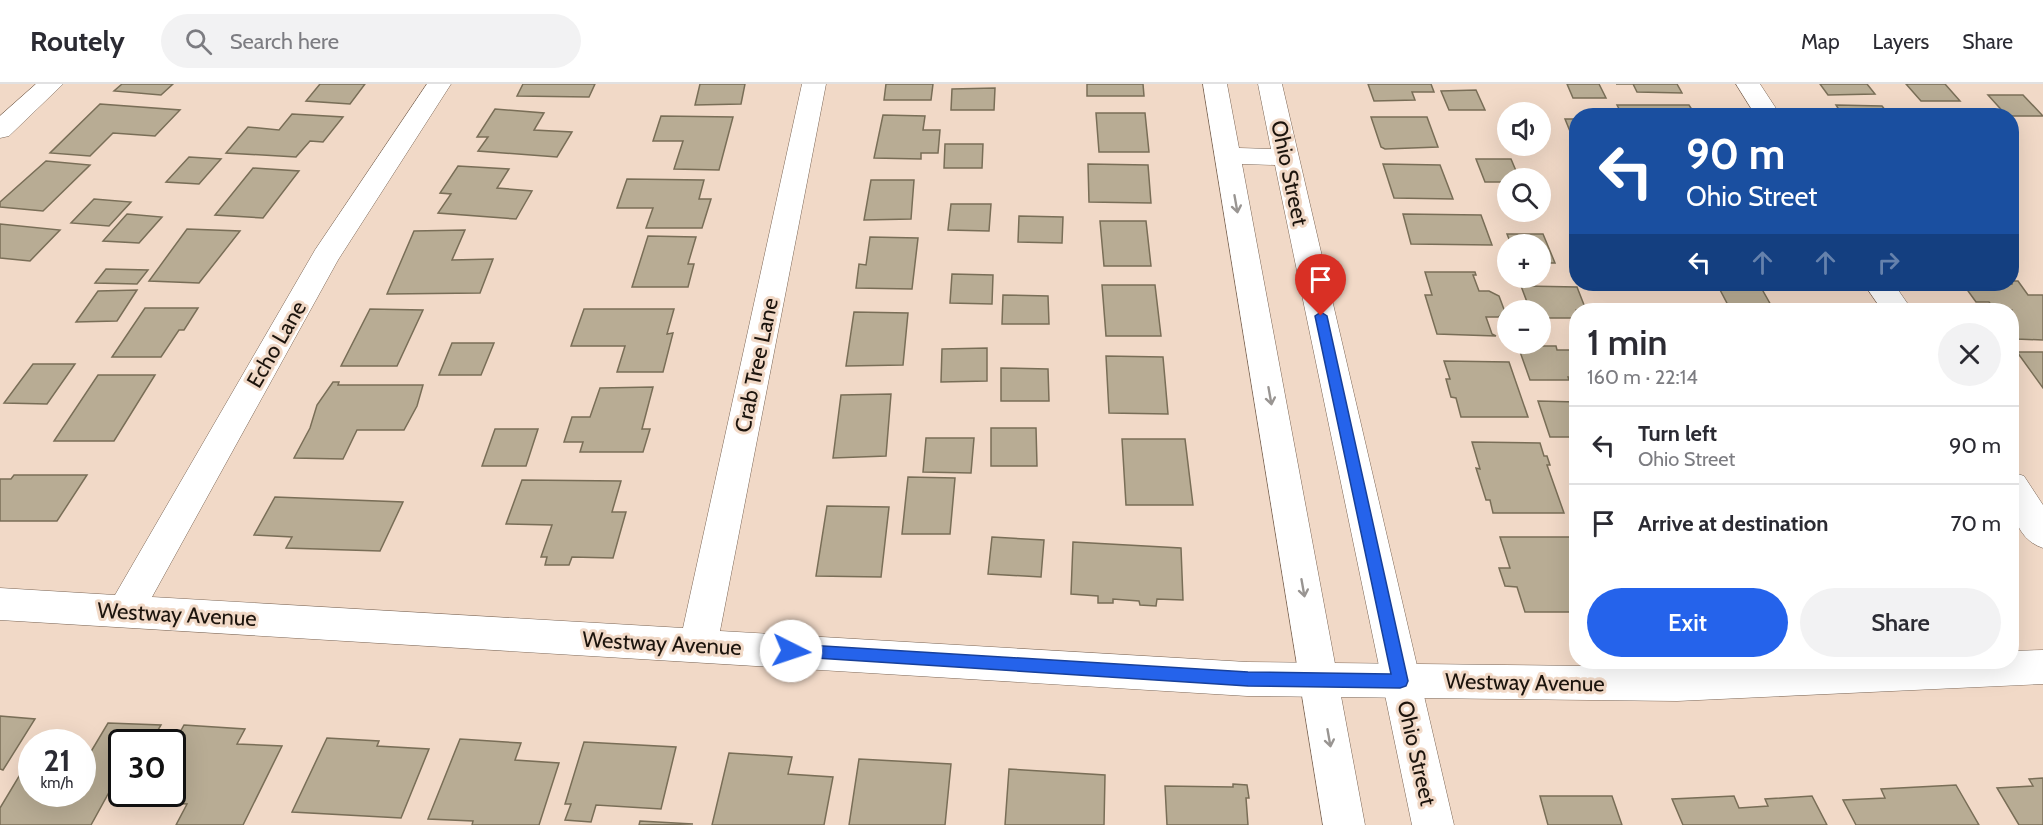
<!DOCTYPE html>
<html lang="en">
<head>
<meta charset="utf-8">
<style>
  :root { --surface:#fff; --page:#f2f2f3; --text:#2b2b33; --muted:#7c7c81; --line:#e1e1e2; --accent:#2563eb }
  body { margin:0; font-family:Cabin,sans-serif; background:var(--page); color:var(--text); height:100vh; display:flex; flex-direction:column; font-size:22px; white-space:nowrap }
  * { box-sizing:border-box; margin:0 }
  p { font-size:20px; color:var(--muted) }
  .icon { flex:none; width:33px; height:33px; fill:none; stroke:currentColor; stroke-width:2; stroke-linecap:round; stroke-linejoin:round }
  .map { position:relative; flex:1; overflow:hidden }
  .details { position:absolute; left:1569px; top:219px; width:450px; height:366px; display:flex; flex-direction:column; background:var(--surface); border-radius:24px; box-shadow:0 6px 24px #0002 }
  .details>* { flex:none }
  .guide { position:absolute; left:1569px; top:24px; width:450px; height:183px; border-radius:24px; box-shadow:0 6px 24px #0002; background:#1a4fa0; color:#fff; overflow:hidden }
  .buttons { position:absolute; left:1497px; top:18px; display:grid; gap:12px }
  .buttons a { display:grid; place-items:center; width:54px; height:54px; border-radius:50%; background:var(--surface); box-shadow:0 6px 24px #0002; font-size:30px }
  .speed { position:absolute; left:18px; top:645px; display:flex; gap:12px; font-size:30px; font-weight:700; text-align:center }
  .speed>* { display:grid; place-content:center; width:78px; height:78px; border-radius:50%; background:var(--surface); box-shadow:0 6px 24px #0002; line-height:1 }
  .speed small { font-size:15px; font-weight:400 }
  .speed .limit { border:3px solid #111; border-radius:9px; background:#fff; color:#111 }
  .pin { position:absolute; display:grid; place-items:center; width:51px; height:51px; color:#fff; margin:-62px -26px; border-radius:50% 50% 50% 0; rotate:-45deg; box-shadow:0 0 6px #0007 }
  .pin .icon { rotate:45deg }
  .me { position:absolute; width:66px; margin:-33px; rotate:94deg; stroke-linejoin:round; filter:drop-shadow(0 0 4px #0008) }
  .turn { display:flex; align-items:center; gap:21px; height:126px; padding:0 18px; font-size:27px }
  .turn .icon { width:78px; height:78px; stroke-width:2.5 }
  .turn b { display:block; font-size:42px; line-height:51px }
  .lanes { display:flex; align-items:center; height:57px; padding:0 18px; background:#0003; justify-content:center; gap:30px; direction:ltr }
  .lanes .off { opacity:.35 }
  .round { display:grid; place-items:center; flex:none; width:63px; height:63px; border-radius:32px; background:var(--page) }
  .overview { display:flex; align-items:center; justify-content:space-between; height:102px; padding:0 18px }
  h1 { font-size:36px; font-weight:600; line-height:45px }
  .action { display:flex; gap:12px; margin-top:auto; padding:12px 18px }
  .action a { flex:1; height:69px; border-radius:36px; background:var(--accent); color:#fff; font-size:24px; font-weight:600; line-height:69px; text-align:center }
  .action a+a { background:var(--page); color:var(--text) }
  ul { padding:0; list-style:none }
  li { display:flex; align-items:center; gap:18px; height:78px; padding:0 18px; border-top:2px solid var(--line) }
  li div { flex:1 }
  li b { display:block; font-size:22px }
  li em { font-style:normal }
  header { display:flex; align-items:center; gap:36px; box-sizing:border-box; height:84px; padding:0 30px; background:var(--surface); border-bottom:2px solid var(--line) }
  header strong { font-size:28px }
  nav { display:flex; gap:33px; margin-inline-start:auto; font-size:21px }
  .search { width:420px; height:54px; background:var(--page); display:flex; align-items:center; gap:15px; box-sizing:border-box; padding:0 21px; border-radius:33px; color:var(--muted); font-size:22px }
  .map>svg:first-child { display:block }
  .building { fill:#b8ac94; stroke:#796e57; stroke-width:1.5 }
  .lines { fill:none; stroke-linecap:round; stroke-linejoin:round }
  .minor-casing { stroke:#7b6656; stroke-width:1 }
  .tertiary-casing { stroke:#7b6656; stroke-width:1 }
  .minor { fill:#fff; fill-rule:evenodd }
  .tertiary { fill:#fff; fill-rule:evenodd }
  .oneway { stroke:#999592 }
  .route { fill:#2563eb; stroke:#184099; stroke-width:1.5 }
  .labels { text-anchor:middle; stroke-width:6; stroke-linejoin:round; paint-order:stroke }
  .street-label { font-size:22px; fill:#1c140d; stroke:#f1d9c7 }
</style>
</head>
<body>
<header>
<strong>Routely</strong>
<div class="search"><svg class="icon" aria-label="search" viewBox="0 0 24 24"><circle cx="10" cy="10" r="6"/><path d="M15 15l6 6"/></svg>Search here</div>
<nav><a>Map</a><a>Layers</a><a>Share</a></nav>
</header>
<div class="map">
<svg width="2043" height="741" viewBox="0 0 2043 741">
  <rect width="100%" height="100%" fill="#f1d9c7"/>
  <g class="building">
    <path d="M122,0h51l-12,11 -47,-4z"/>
    <path d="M320,0h45l-15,20 -44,-3z"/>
    <path d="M523,0h72l-6,13 -72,-1z"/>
    <path d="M700,0h45l-4,20 -46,1z"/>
    <path d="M886,0h47l-2,16h-47z"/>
    <path d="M1087,0h56l1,12h-57z"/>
    <path d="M1368,0h63l3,8h-22l3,8 -41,1z"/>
    <path d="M1567,0h32l7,14h-33z"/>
    <path d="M1633,0h-17h61l5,9 -45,-1z"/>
    <path d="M1820,0h47l8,10 -47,1z"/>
    <path d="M1906,0h39l15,17h-39z"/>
    <path d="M995,4l-1,22h-43l1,-21z"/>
    <path d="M1476,6l9,20h-36l-8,-19z"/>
    <path d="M1988,11h35l20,21h-36z"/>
    <path d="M100,20l80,6 -25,26 -42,-3 -23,23 -40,-3z"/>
    <path d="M1617,21h72l7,11h-73z"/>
    <path d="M1836,21l46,1 8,10h-47z"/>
    <path d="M495,25l49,4 -10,17 38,2 -15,25 -79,-6 10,-14h-11z"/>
    <path d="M1096,29h49l4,39h-50z"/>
    <path d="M292,30l51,3 -20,25 -13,-1 -14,16 -70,-4 22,-26 31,3z"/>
    <path d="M883,31l42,1 -2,14h17l-2,23h-17v6l-47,-1z"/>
    <path d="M661,32l72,1 -14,53 -45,-1 9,-28h-30z"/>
    <path d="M1371,33h56l11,30 -53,2 -4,-2z"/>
    <path d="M1565,35h11v22h-2z"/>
    <path d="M945,60h38l-1,24h-38z"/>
    <path d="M189,73l32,2 -22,25 -33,-2z"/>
    <path d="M1476,75h35l8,19h-11v4h-23z"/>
    <path d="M46,77l44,4 -47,46 -43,-4v-5z"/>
    <path d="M1088,80l60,1 3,38 -62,-1z"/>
    <path d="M1383,80l57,1 13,34 -59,-1z"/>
    <path d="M458,82l51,3 -12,19 35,3 -16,28 -78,-6 13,-19 -11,-1z"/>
    <path d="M253,84l46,3 -36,47 -48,-3z"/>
    <path d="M627,95l77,1 -5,19h12l-9,29h-56l7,-20h-36z"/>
    <path d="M871,96h43l-3,39 -47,1z"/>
    <path d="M94,115l37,3 -22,24 -38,-3z"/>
    <path d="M951,120h40l-2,27 -41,-1z"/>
    <path d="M127,130l35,3 -23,26 -36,-2z"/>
    <path d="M1403,130l78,1 11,30 -81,-1z"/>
    <path d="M1019,132l44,1 -1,26 -44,-1z"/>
    <path d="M1100,137h46l5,45h-47z"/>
    <path d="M0,140l60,6 -30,31 -30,-3z"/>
    <path d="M187,145l53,2 -41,52 -50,-2z"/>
    <path d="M465,146l-13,30 41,-1 -13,34 -93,1 27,-63z"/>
    <path d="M1507,150h36l12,29h-15v-19h-29z"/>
    <path d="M648,152l48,1 -8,27h6l-6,23h-56z"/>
    <path d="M870,153l48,1 -6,51 -56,-1 3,-24 7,1z"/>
    <path d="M106,185l42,1 -11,14 -42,-1z"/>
    <path d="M1425,188h50l1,3h-3l6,16h10l10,5 6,16 -7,5h-12l6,17 4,2 -59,-2 -12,-39h7z"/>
    <path d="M952,190l41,1 -1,29 -42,-1z"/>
    <path d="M2012,197h6l10,14h15v45l-27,-1 -4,-6v-23h-17l-6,-8h-13l-13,-18h49z"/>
    <path d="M1717,200h42l13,23h-43z"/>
    <path d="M1102,201h53l6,51h-55z"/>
    <path d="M1521,202l56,1 9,23h-10v8h-36v-8h-10z"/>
    <path d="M137,206l-20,31 -41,1 22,-31z"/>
    <path d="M1003,211l45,1 1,28h-47z"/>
    <path d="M145,224h53l-14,22h-5l-18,27h-49z"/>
    <path d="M370,225l53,1 -26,56h-56z"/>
    <path d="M584,225h90l-7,25 6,-1 -10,39h-46l8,-26h-54z"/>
    <path d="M854,228l54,1 -5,52 -57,1z"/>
    <path d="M452,259h42l-13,32h-42z"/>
    <path d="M1518,262h38l1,4h16l3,8v19h-8l1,3h-39z"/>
    <path d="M987,264v33l-46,1 1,-33z"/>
    <path d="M2017,268h26v36z"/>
    <path d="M1106,272l57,1 5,57 -59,-1z"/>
    <path d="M1444,277l65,1 19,55h-67l-5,-19 -5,-1 -5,-18h4z"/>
    <path d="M33,280h42l-28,40 -43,-1z"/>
    <path d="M1001,284l47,1 1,32h-48z"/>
    <path d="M98,291h57l-41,66h-60z"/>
    <path d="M333,298h6l-1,3h85l-6,21 -13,24h-47l-14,29 -49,-1 16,-30 7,-23z"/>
    <path d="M653,303l-11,42h8l-7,23h-63l3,-10h-19l8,-25h18l10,-29z"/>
    <path d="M891,310l-5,62 -53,2 8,-63z"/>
    <path d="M1538,317l38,1v35h-26z"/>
    <path d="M991,344h45l1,38h-46z"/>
    <path d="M495,345h43l-12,37h-44z"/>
    <path d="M926,354h48l-3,35 -48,-1z"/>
    <path d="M1122,355h63l8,66h-67z"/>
    <path d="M1472,358l68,1 4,13h3l3,9h-3l17,48h-71l-3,-13h-4l-10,-32 4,1z"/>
    <path d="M14,391h73l-30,46h-57v-42h11z"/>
    <path d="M908,393l47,1 -5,56h-48z"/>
    <path d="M522,396l99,1 -9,31h14l-13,46 -41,-1 -3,8h-24l2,-8h-6l11,-32 -46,-1z"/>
    <path d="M275,413l128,5 -23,49 -94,-3 6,-11 -38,-2z"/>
    <path d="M827,422l62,1 -8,70 -65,-1z"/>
    <path d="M992,453l52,3 -3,37 -53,-3z"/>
    <path d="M1500,453h76v75h-51l-8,-25 -12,-1 -6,-18h11z"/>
    <path d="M1073,458l108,6 2,52 -26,-1 -1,7 -16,-1 -1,-4 -26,-2v4h-15v-7l-27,-2z"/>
    <path d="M0,632l35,3 -32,51 -3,-1z"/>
    <path d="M108,639l53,2 -10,17h-29v34h-4l-27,49h-91v-17l30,-50 2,36h50v-34h4z"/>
    <path d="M184,641l61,4 -8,15 45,2 -39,79h-67l11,-21 -45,-3 5,-7h25v-47z"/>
    <path d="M327,654l52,3 -2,5 52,3 -28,69 -109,-6z"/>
    <path d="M460,655l61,4 -6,17 44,3 -20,62h-67l1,-4 -45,-2z"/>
    <path d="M584,658l92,5 -15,62 -65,-4 -5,17 -26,-2 6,-16h-6z"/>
    <path d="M729,669l63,4 -4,17 45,3 -9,48h-112z"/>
    <path d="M859,675l92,5 -6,61h-96z"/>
    <path d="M1009,685l96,6 -1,50h-99z"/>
    <path d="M2043,694v47h-24l-22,-37 36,-2 -4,-7z"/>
    <path d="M1233,700l14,1 2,13h-3l2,27h-81l-2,-39 68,1z"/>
    <path d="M1956,701l23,40h-123l-13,-25 42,-2 -4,-9z"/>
    <path d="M1540,712h72l10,29h-74z"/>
    <path d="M1734,712l5,12 29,-2 -3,-7 47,-3 15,29h-144l-11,-26z"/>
    <path d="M640,737l53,3 -54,1z"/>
  </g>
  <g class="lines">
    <defs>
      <g id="minor">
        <path d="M36,0h27l-54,52 -9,2v-22z"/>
        <path d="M427,0h24l-113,176 -186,337 531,31 119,-544h24l-106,547 527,31 430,5 111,-5h224v-11l31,-1v34l-366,17 -430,-5 -1247,-76v-32l115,7 200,-345z"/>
        <path d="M1736,0h24l21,32h-25z"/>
        <path d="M1864,200h30l18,26h-30z"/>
        <path d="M2012,388l12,4 19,29v43c-31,-10 -34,-47 -31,-76z"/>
      </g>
      <path id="tertiary" d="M1203,0h24l12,64 32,1 -13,-65h24l172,741h-42l-137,-660 -33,-1 123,661h-42z"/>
    </defs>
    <use href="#minor" class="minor-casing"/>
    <use href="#tertiary" class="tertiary-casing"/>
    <use href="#minor" class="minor"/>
    <use href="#tertiary" class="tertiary"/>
  </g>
  <defs><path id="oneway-shaft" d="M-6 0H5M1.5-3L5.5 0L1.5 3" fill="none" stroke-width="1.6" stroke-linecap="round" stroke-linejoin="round" transform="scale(1.5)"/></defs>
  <g class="oneway">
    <use href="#oneway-shaft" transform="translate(1236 120) rotate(80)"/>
    <use href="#oneway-shaft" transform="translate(1270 312) rotate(80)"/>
    <use href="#oneway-shaft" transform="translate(1303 504) rotate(80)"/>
    <use href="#oneway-shaft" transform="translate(1329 654) rotate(80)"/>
  </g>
  <path class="route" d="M1321,228l6,4 81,365 -2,5 -6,2 -152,-2 -463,-30 -2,-5 2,-5 6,-2 457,28 143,2 -76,-358z"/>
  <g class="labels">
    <g class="street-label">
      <text transform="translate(1290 89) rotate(78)" y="8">Ohio Street</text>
      <text transform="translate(276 260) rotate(-60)" y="8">Echo Lane</text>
      <text transform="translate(756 281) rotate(-78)" y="8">Crab Tree Lane</text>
      <text transform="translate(177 530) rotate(3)" y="8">Westway Avenue</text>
      <text transform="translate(662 559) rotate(3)" y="8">Westway Avenue</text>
      <text transform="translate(1525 598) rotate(1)" y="8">Westway Avenue</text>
      <text transform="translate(1417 669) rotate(77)" y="8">Ohio Street</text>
    </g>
  </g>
</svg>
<div class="buttons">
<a><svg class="icon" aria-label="sound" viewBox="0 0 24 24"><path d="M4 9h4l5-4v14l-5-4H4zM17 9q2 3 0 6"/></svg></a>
<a><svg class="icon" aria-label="search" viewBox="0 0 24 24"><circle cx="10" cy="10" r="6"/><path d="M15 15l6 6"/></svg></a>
<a>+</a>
<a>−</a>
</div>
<div class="speed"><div>21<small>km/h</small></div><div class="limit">30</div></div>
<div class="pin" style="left:1321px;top:232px;background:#d93025"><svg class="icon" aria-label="arrive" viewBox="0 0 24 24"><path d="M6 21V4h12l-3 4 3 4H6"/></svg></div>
<svg class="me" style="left:791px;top:567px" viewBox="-20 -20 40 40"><circle r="19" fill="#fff"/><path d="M0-13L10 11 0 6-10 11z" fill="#2563eb"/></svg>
<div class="guide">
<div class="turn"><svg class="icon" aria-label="left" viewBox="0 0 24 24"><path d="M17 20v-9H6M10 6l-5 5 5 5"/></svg><div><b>90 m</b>Ohio Street</div></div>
<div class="lanes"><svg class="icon" aria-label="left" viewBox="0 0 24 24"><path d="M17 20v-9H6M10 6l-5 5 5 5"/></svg><svg class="icon off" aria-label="ahead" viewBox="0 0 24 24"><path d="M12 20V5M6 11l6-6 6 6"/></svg><svg class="icon off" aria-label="ahead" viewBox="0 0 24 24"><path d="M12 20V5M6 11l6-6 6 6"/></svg><svg class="icon off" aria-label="right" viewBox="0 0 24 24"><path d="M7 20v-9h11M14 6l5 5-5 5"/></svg></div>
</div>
<section class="details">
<div class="overview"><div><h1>1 min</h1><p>160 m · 22:14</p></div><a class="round"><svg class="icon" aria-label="close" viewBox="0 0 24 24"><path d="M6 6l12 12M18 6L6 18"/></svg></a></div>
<ul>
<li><svg class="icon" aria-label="left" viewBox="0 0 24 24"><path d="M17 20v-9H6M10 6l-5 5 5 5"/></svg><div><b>Turn left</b><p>Ohio Street</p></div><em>90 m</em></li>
<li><svg class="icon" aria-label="arrive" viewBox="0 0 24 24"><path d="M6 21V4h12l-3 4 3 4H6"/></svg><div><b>Arrive at destination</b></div><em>70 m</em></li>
</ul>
<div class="action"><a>Exit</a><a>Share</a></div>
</section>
</div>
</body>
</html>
